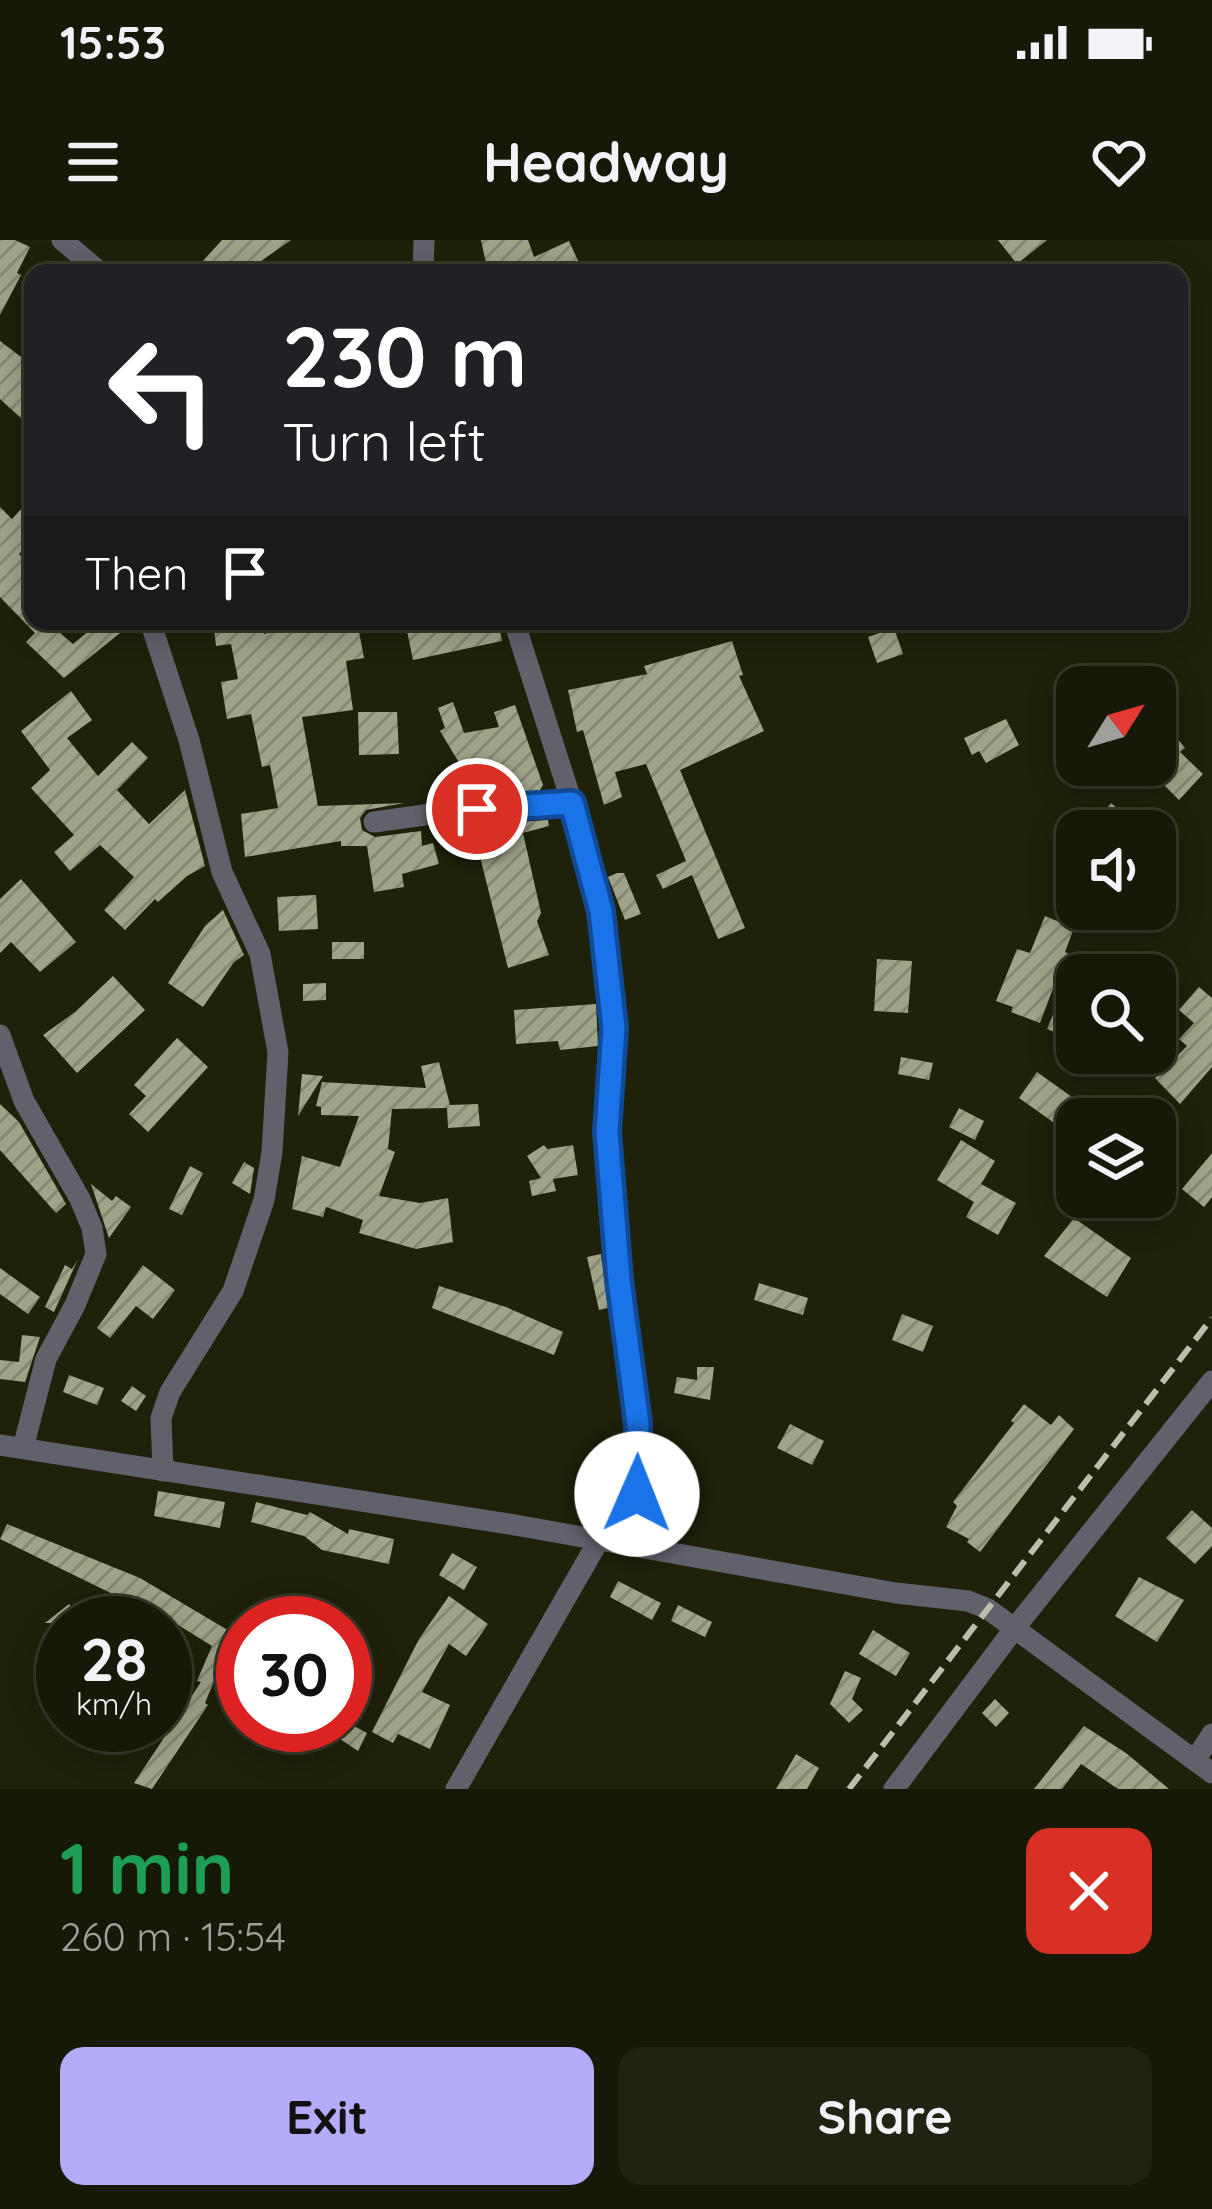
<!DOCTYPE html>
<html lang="en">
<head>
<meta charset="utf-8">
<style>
  :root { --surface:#171908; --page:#202212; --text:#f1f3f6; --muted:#9ea09c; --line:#363829; --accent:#b4acf9 }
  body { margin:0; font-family:Quicksand,sans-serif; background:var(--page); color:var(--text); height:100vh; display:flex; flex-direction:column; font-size:45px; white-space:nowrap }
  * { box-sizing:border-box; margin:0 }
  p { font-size:39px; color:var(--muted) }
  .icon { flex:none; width:66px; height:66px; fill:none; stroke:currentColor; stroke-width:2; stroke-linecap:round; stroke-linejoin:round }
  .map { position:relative; height:1549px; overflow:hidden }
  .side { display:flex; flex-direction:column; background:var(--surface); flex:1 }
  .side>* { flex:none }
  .hud { position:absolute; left:24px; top:24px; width:1164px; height:366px; border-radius:24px; box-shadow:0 6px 30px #0003,0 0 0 3px var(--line); background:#202124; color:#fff; overflow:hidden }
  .needle { width:78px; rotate:53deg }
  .buttons { position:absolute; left:1056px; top:426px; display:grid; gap:24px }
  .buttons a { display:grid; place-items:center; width:120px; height:120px; border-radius:24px; background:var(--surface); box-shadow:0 6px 30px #0003,0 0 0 3px var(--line); font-size:60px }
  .speed { position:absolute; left:36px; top:1356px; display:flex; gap:24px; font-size:60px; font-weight:700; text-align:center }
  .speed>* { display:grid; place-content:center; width:156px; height:156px; border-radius:50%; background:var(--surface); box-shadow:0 6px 30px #0003,0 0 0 3px var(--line); line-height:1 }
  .speed small { font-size:30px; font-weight:400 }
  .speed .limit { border:18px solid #d22; background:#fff; color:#111 }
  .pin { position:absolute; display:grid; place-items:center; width:102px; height:102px; color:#fff; margin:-51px; border:6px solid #fff; border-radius:50%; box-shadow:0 3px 12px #0007 }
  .me { position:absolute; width:132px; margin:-66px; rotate:1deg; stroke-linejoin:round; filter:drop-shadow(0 0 9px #0008) }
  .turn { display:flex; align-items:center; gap:42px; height:252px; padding:0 60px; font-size:54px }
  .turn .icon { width:156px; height:156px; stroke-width:2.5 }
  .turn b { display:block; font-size:84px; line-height:102px }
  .then { display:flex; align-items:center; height:114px; padding:0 60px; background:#0003; gap:24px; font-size:45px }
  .round { display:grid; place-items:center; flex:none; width:126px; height:126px; border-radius:24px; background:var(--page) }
  .overview { display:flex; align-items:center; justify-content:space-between; height:204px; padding:0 60px }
  h1 { font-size:72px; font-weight:800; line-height:90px; color:#1e9e55 }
  .button { display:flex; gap:24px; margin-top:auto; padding:24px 60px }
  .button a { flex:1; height:138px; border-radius:24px; background:var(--accent); color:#111; font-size:48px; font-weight:800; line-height:138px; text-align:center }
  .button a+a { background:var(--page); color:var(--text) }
  .status { display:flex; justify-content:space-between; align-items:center; height:84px; padding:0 60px; background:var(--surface); direction:ltr }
  .status svg { height:33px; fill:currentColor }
  header { display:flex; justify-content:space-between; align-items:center; height:156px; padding:0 60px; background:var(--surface); font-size:54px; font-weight:800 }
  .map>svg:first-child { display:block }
  .building { fill:url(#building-hatch) }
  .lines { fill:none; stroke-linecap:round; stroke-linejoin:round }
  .minor { stroke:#61616c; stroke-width:21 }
  .rail { stroke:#bbbdad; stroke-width:6; stroke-dasharray:18 9; stroke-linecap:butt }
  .route-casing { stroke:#114b97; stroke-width:30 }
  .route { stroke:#1a73e8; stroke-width:21 }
</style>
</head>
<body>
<div class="status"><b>15:53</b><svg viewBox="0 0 49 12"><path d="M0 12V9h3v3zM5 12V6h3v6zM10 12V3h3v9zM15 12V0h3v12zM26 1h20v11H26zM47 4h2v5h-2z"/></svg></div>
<header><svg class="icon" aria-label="menu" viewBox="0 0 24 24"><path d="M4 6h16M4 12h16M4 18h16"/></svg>Headway<svg class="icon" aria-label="heart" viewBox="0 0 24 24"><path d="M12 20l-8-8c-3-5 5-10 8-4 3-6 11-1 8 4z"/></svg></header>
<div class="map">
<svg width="1212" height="1549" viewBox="0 0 1212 1549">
  <defs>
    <pattern id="building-hatch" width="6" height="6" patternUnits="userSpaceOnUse" patternTransform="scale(3)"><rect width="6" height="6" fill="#9fa388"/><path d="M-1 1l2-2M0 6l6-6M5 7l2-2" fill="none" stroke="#858874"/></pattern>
  </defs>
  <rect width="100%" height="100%" fill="#1f210a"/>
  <g class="building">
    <path d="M0,0h15l15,7 -13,26 4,2 -21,40z"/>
    <path d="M222,0h69l-47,33h-52z"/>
    <path d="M481,0h47l6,17 35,-16 11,24 -17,8h-75z"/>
    <path d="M998,0h49l-30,24z"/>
    <path d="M0,101l33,25v63l-33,-30z"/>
    <path d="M33,256v43l-14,15 14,14v53h13l27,23 28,-23h34l-71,57 -38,-36 9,-9 -35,-36v-90l12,12z"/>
    <path d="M213,381h49l2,13 29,-7 2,6 62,-12 7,37 -18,3 7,49 -51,7 16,89 86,-3 -38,7 -6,8 2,12 13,7 46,-6 1,15 11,-3 6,21 -37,10 2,13 -30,5 -7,-46h-26v-5l-96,16 -4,-43 37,-6 -8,-43 -8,2 -11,-53 -24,5 -6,-37 17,-3 -7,-35 -15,2z"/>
    <path d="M405,381h93l4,20 -89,19z"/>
    <path d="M894,388l9,26 -26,9 -9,-26z"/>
    <path d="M732,401l11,34 -4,1 25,55 -84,39 65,158 -27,11 -26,-64 -29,14 -7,-14 30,-14 -40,-97 -31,8 7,25 -18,8 -21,-75 -6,2 -9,-42 79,-16 -3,-8z"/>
    <path d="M71,451l21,29 -25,18 31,38 34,-34 16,16 -31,32 32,34 36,-34 20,76 -18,10 -29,26 -3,-3 -30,31 -21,-20 30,-33 -34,-32 -30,26 -16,-19 20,-17 -43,-47 19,-18 -29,-39z"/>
    <path d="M453,462l11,31 35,-6 -5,-15 21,-7 28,80 -3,5 -76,6 -6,-23 6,-2 -24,-40 5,-3 -7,-20z"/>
    <path d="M358,472h39l2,42 -40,1z"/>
    <path d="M1006,479l13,26 -33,18 -7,-12 -7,4 -8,-17z"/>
    <path d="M1173,493l12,15 -5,4 23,22 -24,26 -35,-35h11v-18z"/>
    <path d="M1111,563l33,28h-56z"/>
    <path d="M548,580l1,6 -26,7 18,80 -4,8 12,34 -41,13 -36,-143z"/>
    <path d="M617,633h7l17,41 -16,6 -17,-43z"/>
    <path d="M21,639l55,63 -36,30 -29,-30 -11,11v-54z"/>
    <path d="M316,655l2,34 -39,2 -2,-34z"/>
    <path d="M223,670l21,45 -10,7 -31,45 -35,-24 37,-57z"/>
    <path d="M1045,676l29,12 -9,24 48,23h-36v13l-20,-10 -17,45 -29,-11 2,-5 -17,-6 21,-52 13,4z"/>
    <rect x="332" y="702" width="32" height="17"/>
    <path d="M877,719l35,2 -4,52 -34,-2z"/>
    <path d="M113,736l32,34 -68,63 -34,-38 32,-23z"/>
    <path d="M326,743v17l-23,1v-17z"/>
    <path d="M1199,747l13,11v69l-32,37 -25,-26 32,-32 -8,-7 15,-16 -15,-13z"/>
    <path d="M596,764l2,42 -38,4 -2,-9 -42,3 -2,-34z"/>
    <path d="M1053,775l24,10v16l-30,-12z"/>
    <path d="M177,798l31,29 -60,65 -19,-18 17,-18 -12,-11z"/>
    <path d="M901,817l32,6 -4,17 -31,-6z"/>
    <path d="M439,822l11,43 28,-1 2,22 -32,2 -1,-20 -55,1 -4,40 7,3 -16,44 41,7 28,-5 5,44 -37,7 -57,-16 4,-13 -37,-13 -3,10 -31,-8 10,-53 38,11 19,-51 -38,-1v-8l-5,-1 6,-24 104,6 -5,-22z"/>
    <path d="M1037,832l42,30 4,-6 14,9 -4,7 10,7 -35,-2 -8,10 -41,-29z"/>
    <path d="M302,834l21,2 -25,40z"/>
    <path d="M0,864l19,18 47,82 -10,9 -56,-63z"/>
    <path d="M959,868l25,13 -9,19 -26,-13z"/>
    <path d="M961,900l34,21 -14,23 35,19 -18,32 -32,-18 8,-15 -37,-22z"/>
    <path d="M544,905l3,4 26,-4 5,30 -25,4 3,12 -24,5 -3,-15 12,-3 -14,-22z"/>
    <path d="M1212,913v44l-8,10 -22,-18z"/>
    <path d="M244,922l10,6 -4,26 -18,-11z"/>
    <path d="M190,926l13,7 -21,42 -13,-6z"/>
    <path d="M91,944l21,17 4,-5 15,11 -22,31z"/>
    <path d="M1074,978l57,40 -24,39 -63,-41z"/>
    <path d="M601,1014l7,54 -9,2 -12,-53z"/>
    <path d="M78,1019l-24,53 -9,-5 20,-42 7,4z"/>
    <path d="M143,1025l32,25 -22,29 -17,-13 -26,32 -13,-10z"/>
    <path d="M0,1028l40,29 -12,17 -28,-20z"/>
    <path d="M759,1043l49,15 -5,17 -49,-15z"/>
    <path d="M439,1046l67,21 57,25 -9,23 -122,-47z"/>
    <path d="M902,1074l31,12 -10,26 -31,-12z"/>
    <path d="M22,1095l18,2 -15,45 -25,-3v-19l19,2z"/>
    <path d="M697,1127h17l-4,33 -36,-7 3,-16 20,3z"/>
    <path d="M69,1135l35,13 -7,17 -34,-13z"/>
    <path d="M132,1146l14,10 -10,15 -15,-10z"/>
    <path d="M1024,1164l27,21 8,-10 15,14 -94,123 -13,-10 2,-3 -23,-12 11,-21 -4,-4 61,-79 -3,-2z"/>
    <path d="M790,1184l34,17 -12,24 -35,-17z"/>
    <path d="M158,1251l67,11 -5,26 -66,-12z"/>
    <path d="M256,1262l51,13 3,-3 38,22 1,-5 45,10 -5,25 -67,-14 -18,-14 -53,-14z"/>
    <path d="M1192,1270l20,18v18l-17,18 -29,-26z"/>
    <path d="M7,1284l133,54 101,60 -13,34 -9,-3 -14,34 3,2 -56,84 -18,-6 67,-101 -4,-1 15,-35 -58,-36 -5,7 -24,-17 -125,-61z"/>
    <path d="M452,1313l25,14 -13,23 -25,-15z"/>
    <path d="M1139,1337l45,23 -27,42 -42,-26z"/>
    <path d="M618,1341l43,22 -9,17 -42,-23z"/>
    <path d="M449,1356l39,28 -22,32 -17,-12 -27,48 28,13 -20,44 -32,-15 -5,9 -21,-11 47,-93z"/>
    <path d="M69,1364l16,19h-40z"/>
    <path d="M678,1365l34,17 -7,15 -34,-16z"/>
    <path d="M873,1390l37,23 -14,23 -37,-22z"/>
    <path d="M845,1431l16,7 -9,21 11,11 -14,13 -19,-19z"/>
    <path d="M995,1459l14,14 -13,14 -14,-14z"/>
    <path d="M319,1485h33l15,8 -9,18z"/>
    <path d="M1084,1486l42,27 43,36h-51l-37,-25 -19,25h-28z"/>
    <path d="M796,1514l23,14 -12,21h-31z"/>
  </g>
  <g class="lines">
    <g class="minor">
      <path d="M62,0l39,33"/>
      <path d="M423,33l1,-33"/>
      <path d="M150,381l39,119 33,132 38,82 18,98 -6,100 -8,48 -31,91 -63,101 -9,26 2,53"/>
      <path d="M514,381l58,182 29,108 13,117 -7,104 7,102 24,190 -1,70 -13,50"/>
      <path d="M374,582l72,-10 126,-9"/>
      <path d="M0,795l24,66 56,98 12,29 4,26 -21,51 -29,54 -23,89"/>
      <path d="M0,1205l515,80 381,68 72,8 20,8 224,164"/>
      <path d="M1195,1520l17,-26"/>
      <path d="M456,1549l143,-249"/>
      <path d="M894,1549l120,-160 198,-248"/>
    </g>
    <path class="rail" d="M849,1549l363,-471"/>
  </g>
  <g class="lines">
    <defs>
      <path id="route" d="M477,569l95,-6 29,108 13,117 -7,104 12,148 19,144 -1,70"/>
    </defs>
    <use href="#route" class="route-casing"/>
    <use href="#route" class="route"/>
  </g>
</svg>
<div class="buttons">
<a><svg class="needle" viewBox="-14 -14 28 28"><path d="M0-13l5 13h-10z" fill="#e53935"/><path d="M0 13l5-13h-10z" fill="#9ea09c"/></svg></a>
<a><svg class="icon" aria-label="sound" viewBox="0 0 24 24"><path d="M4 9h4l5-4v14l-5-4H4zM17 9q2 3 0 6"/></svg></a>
<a><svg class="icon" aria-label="search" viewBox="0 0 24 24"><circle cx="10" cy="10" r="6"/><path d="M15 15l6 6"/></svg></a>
<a><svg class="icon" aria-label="layers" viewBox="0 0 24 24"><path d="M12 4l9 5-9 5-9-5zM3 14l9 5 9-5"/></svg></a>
</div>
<div class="speed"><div>28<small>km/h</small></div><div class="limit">30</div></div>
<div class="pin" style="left:477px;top:569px;background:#d93025"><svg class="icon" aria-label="arrive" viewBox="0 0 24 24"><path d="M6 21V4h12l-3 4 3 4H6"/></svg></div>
<svg class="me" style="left:637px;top:1254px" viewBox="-20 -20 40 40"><circle r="19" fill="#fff"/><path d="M0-13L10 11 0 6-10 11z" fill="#1a73e8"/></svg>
<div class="hud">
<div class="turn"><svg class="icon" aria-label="left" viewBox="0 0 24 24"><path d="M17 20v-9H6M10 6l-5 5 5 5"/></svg><div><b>230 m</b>Turn left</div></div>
<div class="then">Then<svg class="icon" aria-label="arrive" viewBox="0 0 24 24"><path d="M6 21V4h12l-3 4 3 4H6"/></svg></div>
</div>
</div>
<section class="side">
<div class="overview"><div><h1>1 min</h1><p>260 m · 15:54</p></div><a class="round" style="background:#d93025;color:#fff"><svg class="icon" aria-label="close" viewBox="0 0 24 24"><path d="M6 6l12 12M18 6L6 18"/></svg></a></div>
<div class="button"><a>Exit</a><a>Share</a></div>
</section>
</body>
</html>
